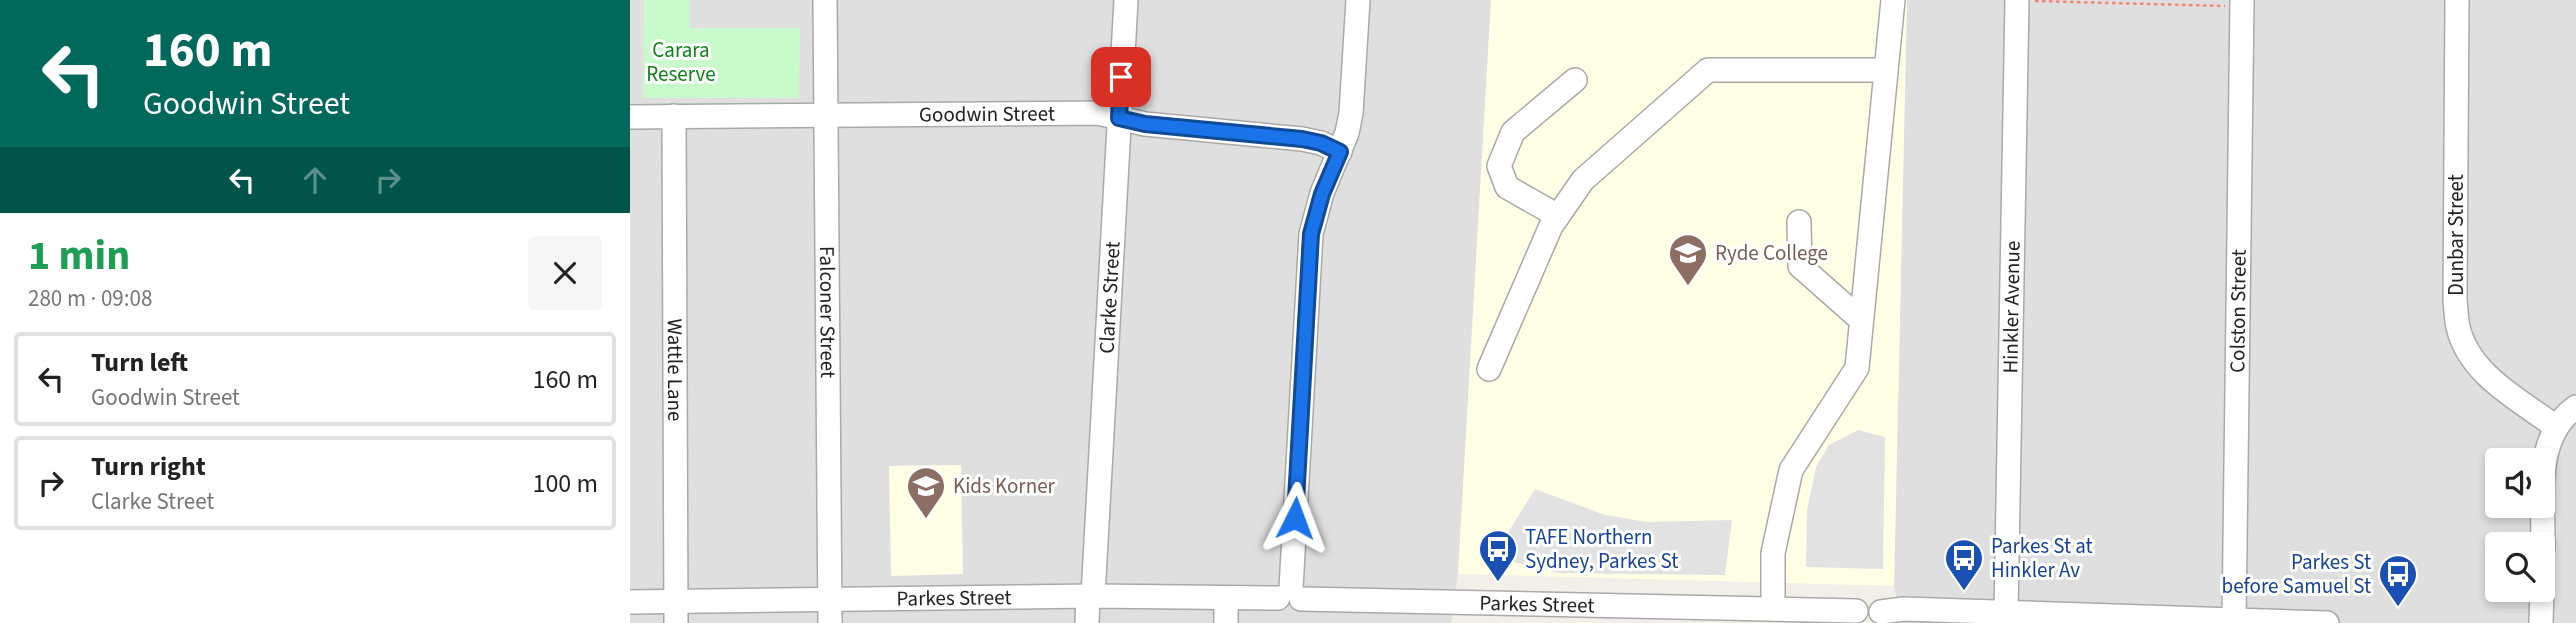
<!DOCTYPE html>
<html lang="en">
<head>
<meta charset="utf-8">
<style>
  :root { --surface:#fff; --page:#f6f6f6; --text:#222; --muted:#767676; --line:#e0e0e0 }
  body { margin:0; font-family:"Source Sans 3",sans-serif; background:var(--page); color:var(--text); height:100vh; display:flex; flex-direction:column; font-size:26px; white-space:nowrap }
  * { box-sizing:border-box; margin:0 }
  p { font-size:23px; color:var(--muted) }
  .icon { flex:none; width:38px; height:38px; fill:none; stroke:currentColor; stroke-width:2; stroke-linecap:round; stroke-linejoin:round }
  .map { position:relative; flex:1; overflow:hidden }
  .drawer { display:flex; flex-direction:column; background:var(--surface); width:630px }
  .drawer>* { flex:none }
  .guide { background:#00695c; color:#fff; overflow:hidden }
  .tools { position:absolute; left:1855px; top:448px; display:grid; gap:14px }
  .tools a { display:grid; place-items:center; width:70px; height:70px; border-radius:7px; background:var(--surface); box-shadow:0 4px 10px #0003; font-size:35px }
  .pin { position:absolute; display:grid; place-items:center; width:60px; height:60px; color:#fff; margin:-30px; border-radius:14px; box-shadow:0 4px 10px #0006 }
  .me { position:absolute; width:77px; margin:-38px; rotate:3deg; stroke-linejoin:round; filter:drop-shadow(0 0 5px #0008) }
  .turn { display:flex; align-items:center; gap:24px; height:147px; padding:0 28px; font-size:32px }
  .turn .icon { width:91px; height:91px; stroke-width:2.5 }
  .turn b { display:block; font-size:49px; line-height:60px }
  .lanes { display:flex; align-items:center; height:66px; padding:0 28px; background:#0003; justify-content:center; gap:35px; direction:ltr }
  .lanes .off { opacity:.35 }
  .round { display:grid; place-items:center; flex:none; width:74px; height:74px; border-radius:7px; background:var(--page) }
  .overview { display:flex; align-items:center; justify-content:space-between; height:119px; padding:0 28px }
  h1 { font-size:42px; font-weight:700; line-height:52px; color:#1e9e55 }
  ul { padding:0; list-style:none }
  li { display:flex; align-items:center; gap:21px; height:94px; margin:0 14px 10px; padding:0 14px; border:4px solid var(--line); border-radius:7px }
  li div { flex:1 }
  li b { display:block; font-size:26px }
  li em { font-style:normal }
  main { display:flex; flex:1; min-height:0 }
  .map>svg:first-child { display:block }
  .residential { fill:#e0dfdf; fill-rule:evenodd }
  .education { fill:#ffffe5 }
  .park { fill:#c8facc }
  .parking { fill:#e2e2e2 }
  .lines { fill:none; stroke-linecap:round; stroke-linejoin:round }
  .minor-casing { stroke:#a9a9a9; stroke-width:26 }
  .path { stroke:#fa8072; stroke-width:2.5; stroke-dasharray:3.5 3.5; stroke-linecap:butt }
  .minor { stroke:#fff; stroke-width:23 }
  .route-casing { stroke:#114b97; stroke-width:18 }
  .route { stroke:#1a73e8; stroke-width:12 }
  .labels { text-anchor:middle; stroke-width:6; stroke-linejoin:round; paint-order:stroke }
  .park-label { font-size:21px; fill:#0c8416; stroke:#fff }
  .street-label { font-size:21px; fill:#222; stroke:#fff }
  .education-label { font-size:21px; fill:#785e54; stroke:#fff; text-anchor:start }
  .transit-label { font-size:21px; fill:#164399; stroke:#fff; text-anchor:start }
</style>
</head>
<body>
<main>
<section class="drawer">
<div class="guide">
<div class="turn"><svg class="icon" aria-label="left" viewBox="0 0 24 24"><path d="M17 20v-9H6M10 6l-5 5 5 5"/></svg><div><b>160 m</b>Goodwin Street</div></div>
<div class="lanes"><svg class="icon" aria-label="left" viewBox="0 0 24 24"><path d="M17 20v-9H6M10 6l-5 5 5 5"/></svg><svg class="icon off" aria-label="ahead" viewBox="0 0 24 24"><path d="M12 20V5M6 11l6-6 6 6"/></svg><svg class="icon off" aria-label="right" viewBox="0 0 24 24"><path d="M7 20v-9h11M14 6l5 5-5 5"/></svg></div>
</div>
<div class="overview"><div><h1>1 min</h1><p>280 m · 09:08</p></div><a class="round"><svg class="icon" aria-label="close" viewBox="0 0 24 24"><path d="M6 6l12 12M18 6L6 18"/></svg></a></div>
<ul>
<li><svg class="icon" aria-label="left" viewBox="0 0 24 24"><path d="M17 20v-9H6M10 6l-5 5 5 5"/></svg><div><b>Turn left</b><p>Goodwin Street</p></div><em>160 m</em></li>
<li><svg class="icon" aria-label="right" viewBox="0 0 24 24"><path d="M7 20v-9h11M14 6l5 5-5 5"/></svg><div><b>Turn right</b><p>Clarke Street</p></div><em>100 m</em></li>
</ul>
</section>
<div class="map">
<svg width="1946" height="623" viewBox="0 0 1946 623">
  <rect width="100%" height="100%" fill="#f2efe9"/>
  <g class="residential">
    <path d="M0,0h861l-33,574 -7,49h-821z"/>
    <path d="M1277,0h669v623h-674l-8,-37zM1867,460h46v46h-46zM1867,544h46v46h-46z"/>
  </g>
  <g class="education">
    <path d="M861,0h416l-13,586 -436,-12z"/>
    <path d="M331,465l2,109 -72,2 -2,-110z"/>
  </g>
  <path class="park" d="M14,0h46v28h110l-1,70h-156z"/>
  <g class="parking">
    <path d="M1228,430l27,7 -2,132 -77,-2 1,-57 9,-43 13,-22z"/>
    <path d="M905,489l70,26 42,7 85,-2 -7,55 -167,-2 -65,-16z"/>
  </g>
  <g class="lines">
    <defs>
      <g id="minor">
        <path id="s1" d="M195,0l5,623"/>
        <path d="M1827,0l-2,300c1,8 1,18 3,27 11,48 62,73 98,100"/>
        <path id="s2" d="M44,116l2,507"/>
        <path id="s3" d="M0,117l468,-4 47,11 157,15 19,4 19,9"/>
        <path d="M928,216l-51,-29 -8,-21 14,-34 62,-52"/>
        <path d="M1169,222l1,44 60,53"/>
        <path d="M859,369l62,-143 32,-46 125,-110h178"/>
        <path d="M1913,548c1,-46 -11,-111 33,-141"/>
        <path d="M661,588l20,-354 11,-41 25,-60 4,-20 7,-113"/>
        <path id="s4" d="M463,596l33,-596"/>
        <path id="s5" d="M671,599l555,12"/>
        <path id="s6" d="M0,602l463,-6 185,2"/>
        <path d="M1143,609v-56l18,-83 66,-102 36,-368"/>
        <path d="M1251,612l23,-3 423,14"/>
        <path id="s7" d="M1376,613l11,-613"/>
        <path id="s8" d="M1604,621l8,-621"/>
        <path d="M457,623l1,-27"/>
        <path d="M596,623v-24"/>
        <path d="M1911,623l1,-33"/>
      </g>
    </defs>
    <use href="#minor" class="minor-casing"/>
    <path class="path" d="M1405,1l190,5"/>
    <use href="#minor" class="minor"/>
  </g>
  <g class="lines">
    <defs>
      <path id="route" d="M491,77l-2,41 26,6 157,15 19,4 19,9 -18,42 -11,40 -16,284"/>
    </defs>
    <use href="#route" class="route-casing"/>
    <use href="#route" class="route"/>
  </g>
  <defs>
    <symbol id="university-pin" viewBox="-11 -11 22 30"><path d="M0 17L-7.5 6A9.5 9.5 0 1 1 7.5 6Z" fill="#8d6e63" stroke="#fff"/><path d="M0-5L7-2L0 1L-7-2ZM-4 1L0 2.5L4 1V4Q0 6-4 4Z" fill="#fff"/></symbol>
    <symbol id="school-pin" viewBox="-11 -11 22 30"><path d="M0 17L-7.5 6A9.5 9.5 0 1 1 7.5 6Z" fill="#8d6e63" stroke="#fff"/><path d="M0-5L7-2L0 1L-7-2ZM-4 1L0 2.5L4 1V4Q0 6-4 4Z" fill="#fff"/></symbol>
    <symbol id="bus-pin" viewBox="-11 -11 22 30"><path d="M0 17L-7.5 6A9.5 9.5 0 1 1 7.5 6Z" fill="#1a4fb4" stroke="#fff"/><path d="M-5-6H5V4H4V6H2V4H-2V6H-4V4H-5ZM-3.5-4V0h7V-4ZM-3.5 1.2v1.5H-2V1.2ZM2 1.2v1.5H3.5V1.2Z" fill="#fff"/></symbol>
  </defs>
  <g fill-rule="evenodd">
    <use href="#university-pin" x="1036" y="231" width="44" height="60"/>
    <use href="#school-pin" x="274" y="464" width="44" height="60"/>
    <use href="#bus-pin" x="846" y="527" width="44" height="60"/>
    <use href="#bus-pin" x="1312" y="536" width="44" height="60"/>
    <use href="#bus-pin" x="1746" y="552" width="44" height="60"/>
  </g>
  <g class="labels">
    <g class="park-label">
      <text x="51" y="57">Carara<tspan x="51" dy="24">Reserve</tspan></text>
    </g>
    <g class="street-label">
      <text dy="7" stroke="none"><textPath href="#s3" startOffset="357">Goodwin Street</textPath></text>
      <text transform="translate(1826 235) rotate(-90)" y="7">Dunbar Street</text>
      <text dy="7" stroke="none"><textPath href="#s4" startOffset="299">Clarke Street</textPath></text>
      <text dy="7" stroke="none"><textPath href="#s7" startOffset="306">Hinkler Avenue</textPath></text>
      <text dy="7" stroke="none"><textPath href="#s8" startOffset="310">Colston Street</textPath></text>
      <text dy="7" stroke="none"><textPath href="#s1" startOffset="312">Falconer Street</textPath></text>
      <text dy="7" stroke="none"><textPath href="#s2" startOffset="254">Wattle Lane</textPath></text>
      <text dy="7" stroke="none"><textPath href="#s6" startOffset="324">Parkes Street</textPath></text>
      <text dy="7" stroke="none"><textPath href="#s5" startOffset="236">Parkes Street</textPath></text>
    </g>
    <g class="education-label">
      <text x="1085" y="260">Ryde College</text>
      <text x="323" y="493">Kids Korner</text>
    </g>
    <g class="transit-label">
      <text x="895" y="544">TAFE Northern<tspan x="895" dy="24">Sydney, Parkes St</tspan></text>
      <text x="1361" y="553">Parkes St at<tspan x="1361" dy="24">Hinkler Av</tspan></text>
      <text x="1741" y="569" text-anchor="end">Parkes St<tspan x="1741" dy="24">before Samuel St</tspan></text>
    </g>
  </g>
</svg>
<div class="tools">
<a><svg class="icon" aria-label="sound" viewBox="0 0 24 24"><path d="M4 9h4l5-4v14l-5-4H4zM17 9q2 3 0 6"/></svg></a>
<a><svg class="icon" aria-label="search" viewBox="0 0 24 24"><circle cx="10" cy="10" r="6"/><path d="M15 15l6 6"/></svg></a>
</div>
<div class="pin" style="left:491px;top:77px;background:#d93025"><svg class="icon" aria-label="arrive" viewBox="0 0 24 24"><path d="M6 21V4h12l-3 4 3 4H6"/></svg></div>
<svg class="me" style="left:665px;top:518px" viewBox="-20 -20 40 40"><path d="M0-17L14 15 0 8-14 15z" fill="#1a73e8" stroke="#fff" stroke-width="4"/></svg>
</div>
</main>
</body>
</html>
